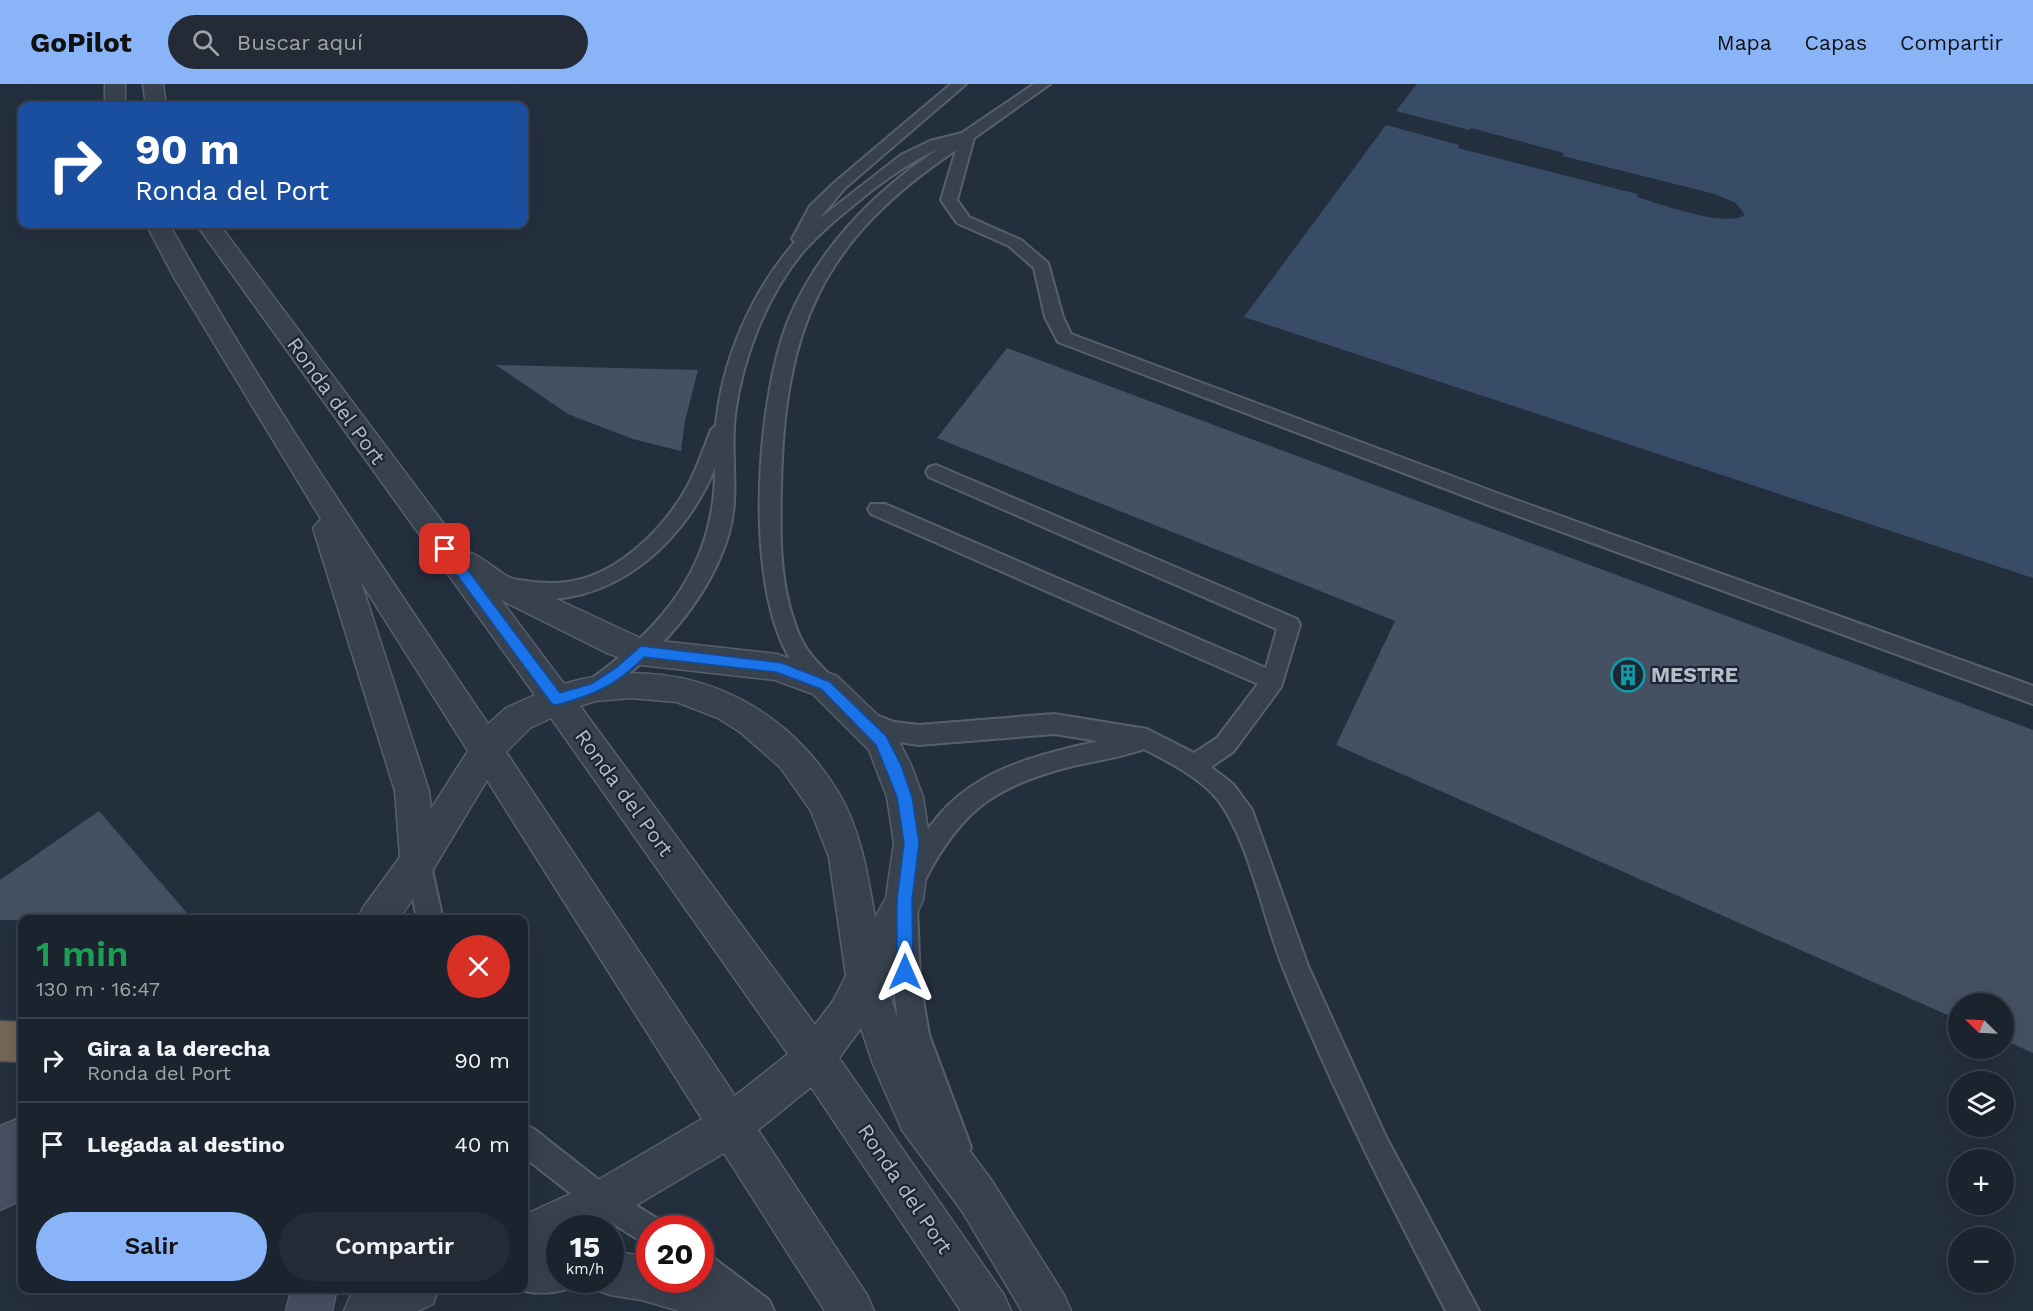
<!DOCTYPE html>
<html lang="es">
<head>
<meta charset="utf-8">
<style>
  :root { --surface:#1b232e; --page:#242b36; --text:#f1f3f6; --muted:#a0a4aa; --line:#39404a; --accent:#8ab4f8 }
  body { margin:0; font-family:"Work Sans",sans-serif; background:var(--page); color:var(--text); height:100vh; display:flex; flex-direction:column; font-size:22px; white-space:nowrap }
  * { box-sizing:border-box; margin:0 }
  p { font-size:20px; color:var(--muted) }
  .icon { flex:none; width:33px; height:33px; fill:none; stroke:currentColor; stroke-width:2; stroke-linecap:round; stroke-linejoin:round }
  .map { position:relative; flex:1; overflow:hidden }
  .sheet { position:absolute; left:18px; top:831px; width:510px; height:378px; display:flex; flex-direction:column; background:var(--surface); border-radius:12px; box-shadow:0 6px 24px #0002,0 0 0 2px var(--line) }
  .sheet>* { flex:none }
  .guide { position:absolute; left:18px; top:18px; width:510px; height:126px; border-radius:12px; box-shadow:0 6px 24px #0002,0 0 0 2px var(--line); background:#1a4fa0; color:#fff; overflow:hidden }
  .needle { width:39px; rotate:294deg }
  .buttons { position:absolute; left:1948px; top:909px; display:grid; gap:12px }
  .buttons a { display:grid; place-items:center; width:66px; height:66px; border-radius:50%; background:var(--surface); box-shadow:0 6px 24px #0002,0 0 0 2px var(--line); font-size:30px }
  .speed { position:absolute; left:546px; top:1131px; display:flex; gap:12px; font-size:30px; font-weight:700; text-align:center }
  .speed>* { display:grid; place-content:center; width:78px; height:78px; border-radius:50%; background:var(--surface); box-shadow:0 6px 24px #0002,0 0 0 2px var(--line); line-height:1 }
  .speed small { font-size:15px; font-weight:400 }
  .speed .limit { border:9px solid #d22; background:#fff; color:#111 }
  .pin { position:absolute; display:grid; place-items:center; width:51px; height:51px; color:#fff; margin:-26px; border-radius:12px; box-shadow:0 3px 9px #0006 }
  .me { position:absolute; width:66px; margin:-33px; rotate:0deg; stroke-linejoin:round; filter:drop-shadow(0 0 4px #0008) }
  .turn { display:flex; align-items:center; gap:21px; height:126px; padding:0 18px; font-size:27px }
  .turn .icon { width:78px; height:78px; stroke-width:2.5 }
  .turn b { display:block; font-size:42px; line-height:51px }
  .round { display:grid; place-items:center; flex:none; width:63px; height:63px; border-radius:32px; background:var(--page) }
  .overview { display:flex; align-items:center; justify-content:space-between; height:102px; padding:0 18px }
  h1 { font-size:36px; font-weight:600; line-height:45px; color:#1e9e55 }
  .primary-button { display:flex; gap:12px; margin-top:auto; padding:12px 18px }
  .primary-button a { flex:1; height:69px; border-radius:36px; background:var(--accent); color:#111; font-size:24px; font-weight:600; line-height:69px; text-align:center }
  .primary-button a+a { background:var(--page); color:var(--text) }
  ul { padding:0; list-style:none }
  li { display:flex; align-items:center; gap:18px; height:84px; padding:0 18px; border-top:2px solid var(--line) }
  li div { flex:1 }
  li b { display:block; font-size:22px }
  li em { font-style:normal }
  header { display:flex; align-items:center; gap:36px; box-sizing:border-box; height:84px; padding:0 30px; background:var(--accent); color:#111 }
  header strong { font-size:28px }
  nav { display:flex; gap:33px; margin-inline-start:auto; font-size:21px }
  .search { width:420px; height:54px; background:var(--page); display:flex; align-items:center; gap:15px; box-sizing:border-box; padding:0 21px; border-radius:33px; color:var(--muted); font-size:22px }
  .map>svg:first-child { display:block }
  .water { fill:#394c67 }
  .building { fill:#455162 }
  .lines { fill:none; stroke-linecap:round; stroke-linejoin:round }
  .lane-casing { stroke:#565f6c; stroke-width:4 }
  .street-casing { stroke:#565f6c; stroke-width:3 }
  .secondary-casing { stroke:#565f6c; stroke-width:3 }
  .highway-casing { stroke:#434c59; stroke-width:3 }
  .lane { fill:#38414e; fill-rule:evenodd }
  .street { fill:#38414e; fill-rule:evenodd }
  .secondary { fill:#465061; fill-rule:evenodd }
  .highway { fill:#746855; fill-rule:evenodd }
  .route { fill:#1a73e8; stroke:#114b97; stroke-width:1.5 }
  .labels { text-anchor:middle; stroke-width:4.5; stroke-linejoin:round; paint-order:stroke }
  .street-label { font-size:21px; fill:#b4bcc9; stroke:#1d2633 }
  .poi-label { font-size:21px; font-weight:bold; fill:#b4bcc9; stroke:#1d2633; text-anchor:start }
</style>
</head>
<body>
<header>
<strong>GoPilot</strong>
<div class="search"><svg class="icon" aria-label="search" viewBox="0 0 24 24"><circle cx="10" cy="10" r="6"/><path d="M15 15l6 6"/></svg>Buscar aquí</div>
<nav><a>Mapa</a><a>Capas</a><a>Compartir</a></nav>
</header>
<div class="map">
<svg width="2033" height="1227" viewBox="0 0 2033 1227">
  <rect width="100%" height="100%" fill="#242f3e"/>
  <path class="water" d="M1417,0h616v494l-789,-261 142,-192 73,20 -1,3 179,46v3c24,7 86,31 108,18l-9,-12 -21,-9 -152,-38 1,-3 -93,-25 -2,2 -73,-19z"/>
  <g class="building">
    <path d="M1007,264l1026,382v323l-29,-13v-36h-45v16l-623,-275 59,-124 -458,-183z"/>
    <path d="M496,281l202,5 -13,51 -4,30 -48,-12 -65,-25z"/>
    <path d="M99,727l94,109h-193v-40z"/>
  </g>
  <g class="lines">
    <defs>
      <g id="lane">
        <path d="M951,0h15l-121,104 -26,31 82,-64 29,-14 32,-8 72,-49h16l-76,54 -17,62 12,17 52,23 27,23 15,54 8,17 434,162 528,190v18l-542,-198 -433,-164 -13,-25 -11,-49 -25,-22 -52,-23 -16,-23 15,-50c-135,91 -172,178 -175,337 -1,44 -2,92 13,134 4,13 10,26 19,36 8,10 18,17 23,28l-3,6c-15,6 -23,-7 -32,-17 -61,-70 -45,-272 -13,-353 30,-72 86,-129 150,-172 -26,12 -49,28 -72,46 -22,18 -45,36 -64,58 -36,44 -60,106 -67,162 -5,39 5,79 -6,118 -20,67 -71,121 -126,161l-8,3 -8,-3 -3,-6 3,-6c76,-54 129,-117 128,-214 -35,85 -121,154 -216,124l-3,-6 3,-6 7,-2c20,3 40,7 60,4 49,-5 96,-51 120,-93 10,-18 17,-39 25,-59l5,-5c6,-65 36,-134 79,-183l-3,-3 18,-33 25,-24z"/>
        <path d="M936,381l361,154 3,6 -19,62 -48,65 -22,15 22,17 19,26 56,156 78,171 93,174h-33c-58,-112 -115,-224 -162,-341 -20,-49 -35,-130 -66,-170 -16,-21 -51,-39 -74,-51 -23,8 -48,12 -71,17 -76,19 -111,43 -147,112l-9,3 -9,-3 -3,-8c41,-91 102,-108 193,-129l-44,-7 -135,11 -27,-4 -34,-14 -3,-7 3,-7 8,-2 28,11 25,3 135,-11 93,15 47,24 23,-15 41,-54 -387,-170 -3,-5 3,-5h14l381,164 11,-39 -348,-152 -3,-5 3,-5z"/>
        <path d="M418,766l9,3 3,8 13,59h-26l-11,-59 3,-8z"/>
        <path d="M904,811l9,4 4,8 3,74 9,54 42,112 -4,10 -10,4 -10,-4 -4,-10c-15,-37 -33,-73 -42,-112 -9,-42 -9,-85 -10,-128l4,-8z"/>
        <path d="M524,1041l10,4 79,62 48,30 3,7h-14v19l-57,-36 -69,-54z"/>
        <path d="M700,1168l11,4 58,44 5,11h-41l-42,-31h9z"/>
      </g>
      <g id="street">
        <rect x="105" y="0" width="20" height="22"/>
        <path d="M143,0h20l3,22h-20z"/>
        <path d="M146,140h23c96,173 209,336 319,500l18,-16 29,-13 -339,-471h23l245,327c16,3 29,17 43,25l135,63 135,15 60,22 56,54 18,35 12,32 7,46 -7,57 -38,80 26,78 21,42 60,81 72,114 7,16h-49l-60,-100 -60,-81 -29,-66 -12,-36 -22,30 165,237 7,16h-50l-150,-224 -53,43 109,165 7,16h-49l-101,-158 -106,63 -25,12h-33v16l-8,4h8v32h18l-2,6c-19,8 -42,10 -61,2h9v-73l64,-29 114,-67 -215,-339 -56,93 -33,47h-41l6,-12 37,-51 -5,-66 -82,-263 8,-9 -146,-240zM361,498l107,169 -37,58 -2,-18zM501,516l106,53 34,12 134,15 38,14 56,56 18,47 7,46 -8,55 -11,20c-7,-42 -14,-88 -37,-126 -58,-96 -167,-141 -274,-108zM631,614l46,4 41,16 22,14 40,35 31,44 18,46 17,119 -13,25 -18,24 -235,-319 15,-5zM551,634l237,336 -53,42 -229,-344 24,-24z"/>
        <path d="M610,1167l40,6v23h50v-6l49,21 7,16h-77l-37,-11 -32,-5 -16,-6 -4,-9h20z"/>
        <path d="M365,1204h74l-6,16 -15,7h-74l7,-16z"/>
      </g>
      <g id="secondary">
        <path d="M22,1033v79l-7,7 -15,7v-84z"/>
        <path d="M292,1204h45l-5,23h-46z"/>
      </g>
      <path id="highway" d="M0,937l22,1v40l-22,-1z"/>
    </defs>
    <use href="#lane" class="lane-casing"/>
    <use href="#street" class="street-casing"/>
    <use href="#secondary" class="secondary-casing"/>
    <use href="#highway" class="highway-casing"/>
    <use href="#lane" class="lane"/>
    <use href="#street" class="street"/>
    <use href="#secondary" class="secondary"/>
    <use href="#highway" class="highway"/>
  </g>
  <path class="route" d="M445,460l4,1 111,148 31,-9 25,-16 25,-22 141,17 48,19 56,54 15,29 11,32 7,46 -7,57 1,72 -2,6 -6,2 -6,-2 -2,-6v-72l7,-57 -7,-46 -21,-52 -55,-56 -45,-17 -132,-15c-28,29 -49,37 -87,48l-5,-1 -112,-152v-7z"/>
  <defs>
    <symbol id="building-ring" viewBox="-11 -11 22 22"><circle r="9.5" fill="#1d2633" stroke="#0f9aa8" stroke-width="1.5"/><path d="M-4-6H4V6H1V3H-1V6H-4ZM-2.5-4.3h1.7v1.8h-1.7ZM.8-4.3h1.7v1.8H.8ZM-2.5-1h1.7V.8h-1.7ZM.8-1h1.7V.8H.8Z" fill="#0f9aa8"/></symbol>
  </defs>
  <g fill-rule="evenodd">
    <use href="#building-ring" x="1609" y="572" width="38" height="38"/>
  </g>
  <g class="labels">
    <g class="street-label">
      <text transform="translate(336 317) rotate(54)" y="7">Ronda del Port</text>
      <text transform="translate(624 709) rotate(54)" y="7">Ronda del Port</text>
      <text transform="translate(905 1105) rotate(56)" y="7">Ronda del Port</text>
    </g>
    <g class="poi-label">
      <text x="1651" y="598">MESTRE</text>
    </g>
  </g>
</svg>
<div class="buttons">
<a><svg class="needle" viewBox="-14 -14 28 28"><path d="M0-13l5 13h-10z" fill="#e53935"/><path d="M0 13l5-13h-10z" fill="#a0a4aa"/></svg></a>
<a><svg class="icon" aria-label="layers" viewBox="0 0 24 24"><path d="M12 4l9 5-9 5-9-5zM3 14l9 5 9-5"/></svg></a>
<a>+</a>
<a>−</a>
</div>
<div class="speed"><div>15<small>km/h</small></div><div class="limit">20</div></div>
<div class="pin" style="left:445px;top:465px;background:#d93025"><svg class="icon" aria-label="arrive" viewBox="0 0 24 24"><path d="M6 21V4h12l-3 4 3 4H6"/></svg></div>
<svg class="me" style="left:905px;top:888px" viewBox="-20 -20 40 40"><path d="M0-17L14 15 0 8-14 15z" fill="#1a73e8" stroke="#fff" stroke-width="4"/></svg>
<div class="guide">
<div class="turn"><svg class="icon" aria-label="right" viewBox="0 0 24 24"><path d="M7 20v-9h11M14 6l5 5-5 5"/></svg><div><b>90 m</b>Ronda del Port</div></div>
</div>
<section class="sheet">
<div class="overview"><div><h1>1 min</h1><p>130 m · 16:47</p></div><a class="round" style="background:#d93025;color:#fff"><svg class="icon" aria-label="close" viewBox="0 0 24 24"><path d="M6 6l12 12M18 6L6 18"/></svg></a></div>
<ul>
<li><svg class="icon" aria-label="right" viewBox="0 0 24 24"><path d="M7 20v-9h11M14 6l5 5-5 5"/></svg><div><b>Gira a la derecha</b><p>Ronda del Port</p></div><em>90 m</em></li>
<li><svg class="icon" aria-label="arrive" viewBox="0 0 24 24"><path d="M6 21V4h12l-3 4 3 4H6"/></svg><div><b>Llegada al destino</b></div><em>40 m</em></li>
</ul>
<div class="primary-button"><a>Salir</a><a>Compartir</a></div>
</section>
</div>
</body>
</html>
